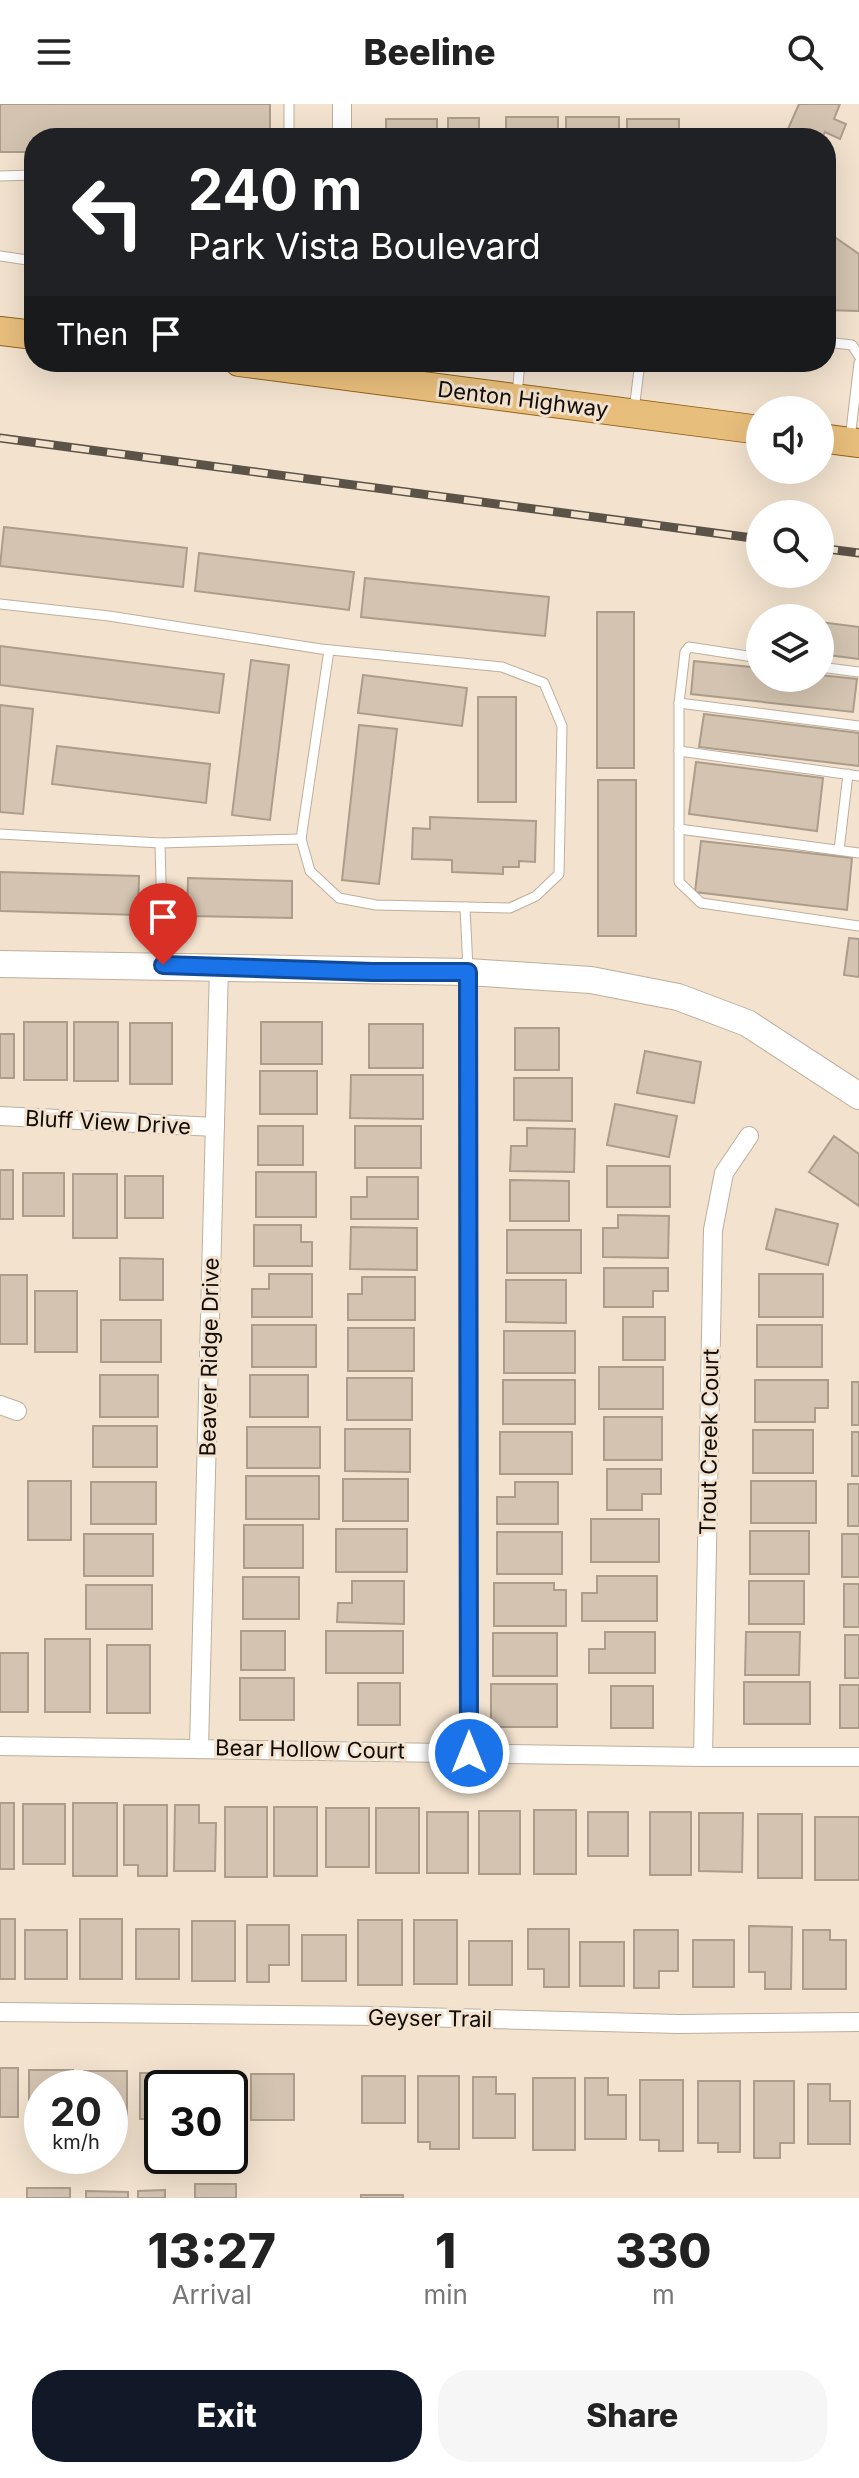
<!DOCTYPE html>
<html lang="en">
<head>
<meta charset="utf-8">
<style>
  :root { --surface:#fff; --page:#f6f6f6; --text:#222; --muted:#767676; --accent:#111827 }
  body { margin:0; font-family:Inter,sans-serif; background:var(--page); color:var(--text); height:100vh; display:flex; flex-direction:column; font-size:30px; white-space:nowrap }
  * { box-sizing:border-box; margin:0 }
  p { font-size:26px; color:var(--muted) }
  .icon { flex:none; width:44px; height:44px; fill:none; stroke:currentColor; stroke-width:2; stroke-linecap:round; stroke-linejoin:round }
  .map { position:relative; height:2094px; overflow:hidden }
  .panel { display:flex; flex-direction:column; background:var(--surface); flex:1 }
  .panel>* { flex:none }
  .banner { position:absolute; left:24px; top:24px; width:812px; height:244px; border-radius:32px; box-shadow:0 8px 32px #0002; background:#202124; color:#fff; overflow:hidden }
  .buttons { position:absolute; left:746px; top:292px; display:grid; gap:16px }
  .buttons a { display:grid; place-items:center; width:88px; height:88px; border-radius:50%; background:var(--surface); box-shadow:0 8px 32px #0002; font-size:40px }
  .speed { position:absolute; left:24px; top:1966px; display:flex; gap:16px; font-size:40px; font-weight:700; text-align:center }
  .speed>* { display:grid; place-content:center; width:104px; height:104px; border-radius:50%; background:var(--surface); box-shadow:0 8px 32px #0002; line-height:1 }
  .speed small { font-size:20px; font-weight:400 }
  .speed .limit { border:4px solid #111; border-radius:12px; background:#fff; color:#111 }
  .pin { position:absolute; display:grid; place-items:center; width:68px; height:68px; color:#fff; margin:-82px -34px; border-radius:50% 50% 50% 0; rotate:-45deg; box-shadow:0 0 8px #0007 }
  .pin .icon { rotate:45deg }
  .me { position:absolute; width:88px; margin:-44px; rotate:0deg; stroke-linejoin:round; filter:drop-shadow(0 0 6px #0008) }
  .turn { display:flex; align-items:center; gap:28px; height:168px; padding:0 32px; font-size:36px }
  .turn .icon { width:104px; height:104px; stroke-width:2.5 }
  .turn b { display:block; font-size:56px; line-height:68px }
  .then { display:flex; align-items:center; height:76px; padding:0 32px; background:#0003; gap:16px; font-size:30px }
  .eta { display:flex; justify-content:space-evenly; align-items:center; height:136px; text-align:center }
  .eta b { font-size:48px; font-weight:800; line-height:56px }
  .action { display:flex; gap:16px; margin-top:auto; padding:16px 32px }
  .action a { flex:1; height:92px; border-radius:32px; background:var(--accent); color:#fff; font-size:32px; font-weight:800; line-height:92px; text-align:center }
  .action a+a { background:var(--page); color:var(--text) }
  header { display:flex; justify-content:space-between; align-items:center; height:104px; padding:0 32px; background:var(--surface); font-size:36px; font-weight:800 }
  .map>svg:first-child { display:block }
  .building { fill:#d3c3b0; stroke:#ac9c8a; stroke-width:2 }
  .lines { fill:none; stroke-linecap:round; stroke-linejoin:round }
  .lane-casing { stroke:#beaf9c; stroke-width:11 }
  .street-casing { stroke:#beaf9c; stroke-width:20 }
  .secondary-casing { stroke:#beaf9c; stroke-width:28 }
  .primary-casing { stroke:#92631a; stroke-width:30 }
  .lane { stroke:#fff; stroke-width:9 }
  .street { stroke:#fff; stroke-width:18 }
  .secondary { stroke:#fff; stroke-width:26 }
  .primary { stroke:#e8be7c; stroke-width:28 }
  .rail-casing { stroke:#5b5248; stroke-width:9 }
  .rail { stroke:#f2e2ce; stroke-width:6; stroke-dasharray:18; stroke-linecap:butt }
  .route-casing { stroke:#114b97; stroke-width:20 }
  .route { stroke:#1a73e8; stroke-width:14 }
  .labels { text-anchor:middle; stroke-width:6; stroke-linejoin:round; paint-order:stroke }
  .street-label { font-size:22px; fill:#110c06; stroke:#f2e2ce }
</style>
</head>
<body>
<header><svg class="icon" aria-label="menu" viewBox="0 0 24 24"><path d="M4 6h16M4 12h16M4 18h16"/></svg>Beeline<svg class="icon" aria-label="search" viewBox="0 0 24 24"><circle cx="10" cy="10" r="6"/><path d="M15 15l6 6"/></svg></header>
<div class="map">
<svg width="859" height="2094" viewBox="0 0 859 2094">
  <rect width="100%" height="100%" fill="#f2e2ce"/>
  <g class="building">
    <path d="M0,0h270v32l-206,-1v3h-30v14h-34z"/>
    <path d="M799,0h41l-6,15 12,5 -6,15 -15,-7 -3,6h-38z"/>
    <rect x="506" y="13" width="52" height="21"/>
    <rect x="566" y="13" width="53" height="21"/>
    <path d="M448,14h31v14h17v6h-48z"/>
    <rect x="386" y="15" width="51" height="19"/>
    <rect x="627" y="15" width="52" height="19"/>
    <path d="M826,127l33,23v57l-33,-1z"/>
    <path d="M4,423l183,21 -4,39 -183,-21z"/>
    <path d="M199,449l155,19 -5,38 -154,-19z"/>
    <path d="M365,474l184,19 -4,39 -184,-19z"/>
    <rect x="597" y="508" width="37" height="156"/>
    <path d="M820,518l39,5v32l-39,-5z"/>
    <path d="M0,542l224,28 -5,39 -219,-28z"/>
    <path d="M251,556l38,5 -19,155 -38,-5z"/>
    <path d="M694,557l66,7v10h60v-3l37,4 -4,33 -162,-18z"/>
    <path d="M363,571l104,13 -5,38 -104,-13z"/>
    <rect x="478" y="593" width="38" height="105"/>
    <path d="M0,601l33,4 -10,105 -23,-2z"/>
    <path d="M704,610l155,19v33l-160,-19z"/>
    <path d="M359,621l38,4 -18,155 -37,-4z"/>
    <path d="M57,642l153,18 -4,39 -154,-19z"/>
    <path d="M696,658l127,16 -6,53 -128,-17z"/>
    <rect x="598" y="676" width="38" height="156"/>
    <path d="M430,713l106,4 -1,41 -16,-1v6h-16v7l-51,-2v-12l-40,-1 1,-31 17,1z"/>
    <path d="M701,737l151,17 -5,52 -152,-18z"/>
    <path d="M0,768l139,4 -1,39 -138,-4z"/>
    <path d="M188,774l104,3v37l-105,-2z"/>
    <path d="M849,834l10,1v38l-15,-2z"/>
    <rect x="24" y="918" width="43" height="58"/>
    <rect x="74" y="918" width="44" height="59"/>
    <rect x="261" y="918" width="61" height="42"/>
    <rect x="130" y="919" width="42" height="61"/>
    <rect x="369" y="920" width="54" height="44"/>
    <rect x="515" y="924" width="44" height="42"/>
    <rect x="0" y="930" width="14" height="44"/>
    <path d="M645,947l56,11 -7,41 -57,-10z"/>
    <rect x="260" y="967" width="57" height="43"/>
    <path d="M351,971h72v44l-73,-1z"/>
    <path d="M514,974h58v43l-58,-1z"/>
    <path d="M615,1000l62,12 -8,41 -62,-12z"/>
    <rect x="258" y="1022" width="45" height="39"/>
    <rect x="355" y="1022" width="66" height="42"/>
    <path d="M527,1024l48,1 -1,43 -64,-1 1,-25h16z"/>
    <path d="M834,1032l25,18v52l-50,-34z"/>
    <rect x="607" y="1062" width="63" height="41"/>
    <rect x="0" y="1066" width="13" height="49"/>
    <rect x="256" y="1068" width="60" height="45"/>
    <rect x="23" y="1069" width="41" height="43"/>
    <rect x="73" y="1070" width="44" height="64"/>
    <rect x="125" y="1072" width="38" height="42"/>
    <path d="M367,1073h51v42h-67v-22h16z"/>
    <path d="M510,1076l59,1v40h-59z"/>
    <path d="M776,1105l62,15 -10,41 -62,-16z"/>
    <path d="M618,1111l51,1 -1,42 -65,-1v-29h15z"/>
    <path d="M254,1121h47v17h11v24h-58z"/>
    <path d="M351,1123l66,1v42l-67,-1z"/>
    <rect x="507" y="1126" width="74" height="43"/>
    <path d="M120,1154l43,1v41h-43z"/>
    <path d="M604,1164h64v23h-15v16h-49z"/>
    <path d="M269,1170h43v43h-60v-28h17z"/>
    <rect x="759" y="1170" width="64" height="43"/>
    <rect x="0" y="1171" width="27" height="69"/>
    <path d="M362,1173h53v43h-67v-26h14z"/>
    <path d="M506,1176h60v43l-60,-1z"/>
    <rect x="35" y="1187" width="42" height="61"/>
    <rect x="623" y="1213" width="42" height="43"/>
    <rect x="101" y="1216" width="60" height="42"/>
    <rect x="252" y="1221" width="64" height="42"/>
    <rect x="757" y="1221" width="65" height="42"/>
    <rect x="348" y="1224" width="66" height="43"/>
    <rect x="504" y="1227" width="71" height="42"/>
    <rect x="599" y="1263" width="64" height="42"/>
    <rect x="100" y="1271" width="58" height="42"/>
    <rect x="250" y="1271" width="58" height="42"/>
    <rect x="347" y="1274" width="65" height="42"/>
    <rect x="503" y="1276" width="72" height="44"/>
    <path d="M755,1276h73v28h-13v14h-60z"/>
    <rect x="852" y="1278" width="7" height="43"/>
    <rect x="604" y="1313" width="58" height="43"/>
    <rect x="93" y="1322" width="64" height="41"/>
    <rect x="247" y="1323" width="73" height="41"/>
    <path d="M345,1325h65v43l-65,-1z"/>
    <rect x="753" y="1326" width="60" height="43"/>
    <rect x="500" y="1328" width="72" height="42"/>
    <rect x="852" y="1328" width="7" height="44"/>
    <path d="M607,1365h54v25h-19v16h-35z"/>
    <rect x="246" y="1372" width="73" height="43"/>
    <rect x="343" y="1375" width="65" height="42"/>
    <rect x="28" y="1377" width="43" height="59"/>
    <rect x="751" y="1377" width="65" height="42"/>
    <rect x="91" y="1378" width="65" height="42"/>
    <path d="M515,1378h43v42h-61v-27h18z"/>
    <rect x="848" y="1380" width="11" height="42"/>
    <rect x="591" y="1415" width="68" height="43"/>
    <rect x="244" y="1421" width="59" height="43"/>
    <rect x="336" y="1425" width="71" height="43"/>
    <rect x="750" y="1427" width="59" height="43"/>
    <rect x="497" y="1428" width="65" height="42"/>
    <rect x="84" y="1430" width="69" height="42"/>
    <rect x="842" y="1430" width="17" height="43"/>
    <path d="M597,1472h60v45h-75v-28h15z"/>
    <rect x="243" y="1473" width="56" height="42"/>
    <path d="M352,1477h52v43l-67,-2 1,-19h14z"/>
    <rect x="749" y="1477" width="55" height="43"/>
    <path d="M494,1479h60v7h12v36h-72z"/>
    <rect x="844" y="1480" width="15" height="43"/>
    <rect x="86" y="1481" width="66" height="44"/>
    <rect x="241" y="1527" width="44" height="39"/>
    <rect x="326" y="1527" width="77" height="42"/>
    <path d="M605,1528h50v41h-66v-24h16z"/>
    <path d="M746,1528h54l-1,43h-54z"/>
    <rect x="493" y="1529" width="64" height="43"/>
    <rect x="845" y="1531" width="14" height="43"/>
    <rect x="45" y="1535" width="45" height="73"/>
    <rect x="107" y="1541" width="43" height="68"/>
    <rect x="0" y="1549" width="28" height="59"/>
    <rect x="240" y="1574" width="54" height="42"/>
    <rect x="744" y="1578" width="66" height="42"/>
    <rect x="358" y="1579" width="42" height="42"/>
    <rect x="491" y="1580" width="66" height="43"/>
    <rect x="840" y="1581" width="19" height="43"/>
    <rect x="611" y="1582" width="42" height="42"/>
    <rect x="0" y="1699" width="14" height="66"/>
    <rect x="73" y="1699" width="44" height="73"/>
    <rect x="23" y="1700" width="42" height="60"/>
    <path d="M124,1701h43v71h-29v-11h-14z"/>
    <path d="M175,1701h24v18h17l-1,48h-41z"/>
    <rect x="225" y="1703" width="42" height="70"/>
    <rect x="274" y="1703" width="43" height="69"/>
    <rect x="326" y="1704" width="43" height="59"/>
    <rect x="376" y="1704" width="43" height="65"/>
    <rect x="534" y="1706" width="42" height="64"/>
    <rect x="479" y="1707" width="41" height="63"/>
    <rect x="427" y="1708" width="41" height="61"/>
    <rect x="588" y="1708" width="40" height="44"/>
    <rect x="650" y="1708" width="41" height="63"/>
    <path d="M699,1709h44l-1,59 -43,-1z"/>
    <rect x="758" y="1710" width="44" height="64"/>
    <rect x="815" y="1713" width="44" height="63"/>
    <rect x="0" y="1815" width="15" height="60"/>
    <rect x="80" y="1815" width="42" height="60"/>
    <rect x="358" y="1816" width="44" height="65"/>
    <rect x="414" y="1816" width="43" height="64"/>
    <rect x="192" y="1817" width="43" height="60"/>
    <path d="M247,1821h42v40h-20v17h-22z"/>
    <path d="M749,1822l43,1 -1,62h-26v-17h-16z"/>
    <rect x="136" y="1825" width="43" height="50"/>
    <path d="M528,1825h41v58h-25v-18h-16z"/>
    <rect x="25" y="1826" width="42" height="49"/>
    <path d="M634,1826h44v41h-19v17h-25z"/>
    <path d="M803,1826h27v10h16v49h-43z"/>
    <rect x="302" y="1831" width="44" height="46"/>
    <rect x="693" y="1836" width="41" height="47"/>
    <rect x="469" y="1837" width="43" height="44"/>
    <rect x="580" y="1838" width="44" height="44"/>
    <rect x="0" y="1964" width="18" height="49"/>
    <path d="M29,1966h44v18h-31v46h-13z"/>
    <path d="M84,1967h43v51h-17v-34h-26z"/>
    <path d="M140,1969h43v15h-21v31h-22z"/>
    <path d="M196,1969h43l-1,64h-8v-49h-35z"/>
    <rect x="251" y="1970" width="43" height="46"/>
    <rect x="362" y="1972" width="43" height="47"/>
    <path d="M418,1972h41v73h-29v-7h-12z"/>
    <path d="M473,1973h23v17h19v44h-42z"/>
    <rect x="533" y="1974" width="42" height="72"/>
    <path d="M585,1974h23v17h18v44h-41z"/>
    <path d="M640,1976h43v71h-24v-11h-19z"/>
    <path d="M698,1977h42v71h-22v-9h-20z"/>
    <path d="M754,1977h40v62h-14v15h-26z"/>
    <path d="M808,1980h22v17h20v43h-42z"/>
    <rect x="195" y="2080" width="41" height="14"/>
    <rect x="27" y="2084" width="43" height="10"/>
    <path d="M165,2086v8h-27v-7z"/>
    <path d="M86,2087l42,1v6h-42z"/>
    <rect x="361" y="2091" width="42" height="3"/>
  </g>
  <g class="lines">
    <defs>
      <g id="lane">
        <path d="M289,34v-34"/>
        <path d="M0,72l34,-1"/>
        <path d="M0,152l34,5"/>
        <path d="M826,238l26,3 7,11"/>
        <path d="M404,258v18"/>
        <path d="M517,291l3,-33"/>
        <path d="M634,306l6,-48"/>
        <path d="M850,335l9,-76"/>
        <path d="M0,500l109,12 212,33 181,18 42,16 18,43 -3,148 -23,22 -26,12 -134,-3 -37,-7 -29,-27 -9,-32 -141,4 -160,-9"/>
        <path d="M760,554l-71,-11 -4,5 -6,51v179l22,21 158,23"/>
        <path d="M820,563l39,5"/>
        <path d="M679,599l180,23"/>
        <path d="M679,647l180,25"/>
        <path d="M679,725l180,24"/>
        <path d="M301,735l28,-189"/>
        <path d="M160,739l3,120"/>
        <path d="M839,746l9,-76"/>
        <path d="M465,803l3,62"/>
      </g>
      <g id="street">
        <path d="M342,34v-34"/>
        <path d="M468,868l1,781"/>
        <path d="M0,1012l215,11"/>
        <path d="M0,1301l17,6"/>
        <path d="M0,1642l703,11h156"/>
        <path d="M199,1643l20,-781"/>
        <path d="M703,1653l10,-527 11,-57 25,-37"/>
        <path d="M0,1908l381,4 297,8 181,-2"/>
      </g>
      <path id="secondary" d="M0,860l468,8 123,8 87,17 69,26 112,73"/>
      <g id="primary">
        <path d="M0,227l34,4"/>
        <path d="M239,258l521,68"/>
        <path d="M820,334l39,5"/>
      </g>
    </defs>
    <use href="#lane" class="lane-casing"/>
    <use href="#street" class="street-casing"/>
    <use href="#secondary" class="secondary-casing"/>
    <use href="#primary" class="primary-casing"/>
    <use href="#lane" class="lane"/>
    <use href="#street" class="street"/>
    <use href="#secondary" class="secondary"/>
    <use href="#primary" class="primary"/>
    <defs>
      <g id="rail">
        <path d="M0,334l760,101"/>
        <path d="M820,444l39,5"/>
      </g>
    </defs>
    <use href="#rail" class="rail-casing"/>
    <use href="#rail" class="rail"/>
  </g>
  <g class="lines">
    <defs>
      <path id="route" d="M163,861l210,7h95l1,781"/>
    </defs>
    <use href="#route" class="route-casing"/>
    <use href="#route" class="route"/>
  </g>
  <g class="labels">
    <g class="street-label">
      <text transform="translate(523 295) rotate(7)" y="8">Denton Highway</text>
      <text transform="translate(108 1018) rotate(3)" y="8">Bluff View Drive</text>
      <text transform="translate(209 1253) rotate(-89)" y="8">Beaver Ridge Drive</text>
      <text transform="translate(709 1338) rotate(-89)" y="8">Trout Creek Court</text>
      <text transform="translate(310 1645) rotate(1)" y="8">Bear Hollow Court</text>
      <text transform="translate(430 1914) rotate(1)" y="8">Geyser Trail</text>
    </g>
  </g>
</svg>
<div class="buttons">
<a><svg class="icon" aria-label="sound" viewBox="0 0 24 24"><path d="M4 9h4l5-4v14l-5-4H4zM17 9q2 3 0 6"/></svg></a>
<a><svg class="icon" aria-label="search" viewBox="0 0 24 24"><circle cx="10" cy="10" r="6"/><path d="M15 15l6 6"/></svg></a>
<a><svg class="icon" aria-label="layers" viewBox="0 0 24 24"><path d="M12 4l9 5-9 5-9-5zM3 14l9 5 9-5"/></svg></a>
</div>
<div class="speed"><div>20<small>km/h</small></div><div class="limit">30</div></div>
<div class="pin" style="left:163px;top:861px;background:#d93025"><svg class="icon" aria-label="arrive" viewBox="0 0 24 24"><path d="M6 21V4h12l-3 4 3 4H6"/></svg></div>
<svg class="me" style="left:469px;top:1649px" viewBox="-20 -20 40 40"><circle r="17" fill="#1a73e8" stroke="#fff" stroke-width="3"/><path d="M0-11L8 9 0 5-8 9z" fill="#fff"/></svg>
<div class="banner">
<div class="turn"><svg class="icon" aria-label="left" viewBox="0 0 24 24"><path d="M17 20v-9H6M10 6l-5 5 5 5"/></svg><div><b>240 m</b>Park Vista Boulevard</div></div>
<div class="then">Then<svg class="icon" aria-label="arrive" viewBox="0 0 24 24"><path d="M6 21V4h12l-3 4 3 4H6"/></svg></div>
</div>
</div>
<section class="panel">
<div class="eta">
<div><b>13:27</b><p>Arrival</p></div>
<div><b>1</b><p>min</p></div>
<div><b>330</b><p>m</p></div>
</div>
<div class="action"><a>Exit</a><a>Share</a></div>
</section>
</body>
</html>
